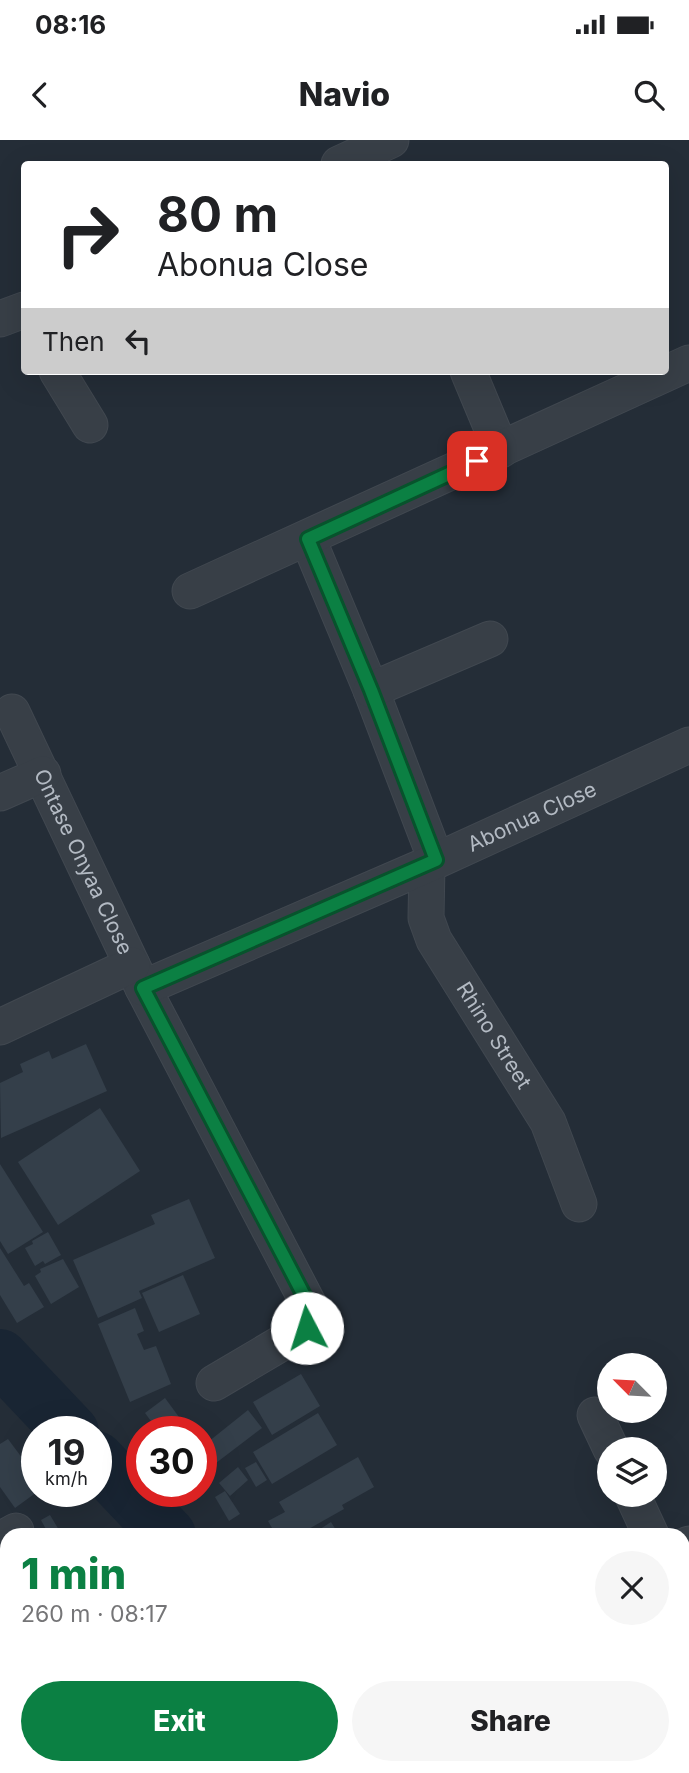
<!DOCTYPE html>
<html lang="en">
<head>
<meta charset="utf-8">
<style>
  :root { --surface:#fff; --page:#f6f6f6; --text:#202124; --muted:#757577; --accent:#0b8043 }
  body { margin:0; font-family:Inter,sans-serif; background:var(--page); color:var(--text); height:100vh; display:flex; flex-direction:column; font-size:26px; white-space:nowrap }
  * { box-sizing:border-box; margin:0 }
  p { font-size:23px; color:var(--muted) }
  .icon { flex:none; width:38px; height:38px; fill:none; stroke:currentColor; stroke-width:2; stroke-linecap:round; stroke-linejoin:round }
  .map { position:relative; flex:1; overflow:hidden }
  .side { position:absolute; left:0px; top:1388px; width:690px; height:247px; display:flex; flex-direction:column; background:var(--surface); border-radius:21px 21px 0 0; box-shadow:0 7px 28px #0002 }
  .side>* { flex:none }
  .top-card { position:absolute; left:21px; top:21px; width:648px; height:214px; border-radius:7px; box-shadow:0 7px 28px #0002; background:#fff; color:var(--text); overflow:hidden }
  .needle { width:46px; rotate:294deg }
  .buttons { position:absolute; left:597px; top:1213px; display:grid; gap:14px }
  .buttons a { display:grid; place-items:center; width:70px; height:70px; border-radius:50%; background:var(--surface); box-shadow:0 7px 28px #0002; font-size:35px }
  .speed { position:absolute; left:21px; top:1276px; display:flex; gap:14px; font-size:35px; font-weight:700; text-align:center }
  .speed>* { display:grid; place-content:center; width:91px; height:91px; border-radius:50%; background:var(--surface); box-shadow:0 7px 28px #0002; line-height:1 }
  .speed small { font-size:18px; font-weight:400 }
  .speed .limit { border:10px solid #d22; background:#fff; color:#111 }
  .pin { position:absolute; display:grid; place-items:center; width:60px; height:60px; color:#fff; margin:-30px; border-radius:14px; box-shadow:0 4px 10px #0006 }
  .me { position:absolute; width:77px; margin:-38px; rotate:355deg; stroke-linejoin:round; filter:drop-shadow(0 0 5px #0008) }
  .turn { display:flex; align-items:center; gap:24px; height:147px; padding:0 21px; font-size:32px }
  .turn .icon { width:91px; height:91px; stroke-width:2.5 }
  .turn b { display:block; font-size:49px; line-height:60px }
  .then { display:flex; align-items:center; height:66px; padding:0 21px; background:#0003; gap:14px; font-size:26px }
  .round { display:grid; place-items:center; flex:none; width:74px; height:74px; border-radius:37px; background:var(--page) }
  .summary { display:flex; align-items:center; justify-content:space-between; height:119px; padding:0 21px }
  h1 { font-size:42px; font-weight:800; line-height:52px; color:var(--accent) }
  .primary-button { display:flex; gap:14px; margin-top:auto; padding:14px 21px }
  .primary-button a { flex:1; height:80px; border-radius:42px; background:var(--accent); color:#fff; font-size:28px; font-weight:800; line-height:80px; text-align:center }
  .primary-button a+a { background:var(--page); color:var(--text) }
  .status { display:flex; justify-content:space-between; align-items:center; height:49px; padding:0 35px; background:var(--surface); direction:ltr }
  .status svg { height:19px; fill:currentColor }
  header { display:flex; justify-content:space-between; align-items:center; height:91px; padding:0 21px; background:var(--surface); font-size:32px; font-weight:800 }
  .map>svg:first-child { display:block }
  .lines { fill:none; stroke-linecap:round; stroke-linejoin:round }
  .river { stroke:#192533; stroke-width:56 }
  .building { fill:#343f4a }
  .minor-casing { stroke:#414850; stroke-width:37 }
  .minor { stroke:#383f47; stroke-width:35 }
  .route-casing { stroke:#07532c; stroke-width:18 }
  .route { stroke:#0b8043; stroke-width:12 }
  .labels { text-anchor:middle; stroke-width:7; stroke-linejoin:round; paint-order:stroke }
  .street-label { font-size:21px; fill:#b3bac3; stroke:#1d242c }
</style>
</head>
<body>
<div class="status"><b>08:16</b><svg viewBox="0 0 49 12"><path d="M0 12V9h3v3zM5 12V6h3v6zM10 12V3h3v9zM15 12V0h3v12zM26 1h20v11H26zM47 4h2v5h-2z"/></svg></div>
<header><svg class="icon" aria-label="back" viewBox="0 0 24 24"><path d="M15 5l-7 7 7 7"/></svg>Navio<svg class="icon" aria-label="search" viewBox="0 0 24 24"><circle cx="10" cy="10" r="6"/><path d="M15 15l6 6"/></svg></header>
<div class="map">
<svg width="689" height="1633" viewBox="0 0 689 1633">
  <rect width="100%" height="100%" fill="#242d37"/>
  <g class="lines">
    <g class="river">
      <path d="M0,1217l71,75"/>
      <path d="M96,1319l72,76"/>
      <path d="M376,1628l4,5"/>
    </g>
  </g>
  <g class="building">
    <path d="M86,904l21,47 -106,47 -1,-55 23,-11 -3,-8 29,-13 3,8z"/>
    <path d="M100,968l40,63 -82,54 -40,-63z"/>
    <path d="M0,1024l43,68 -35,22 -8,-13z"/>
    <path d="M189,1059l26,59 -76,33 3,7 -44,20 -25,-58 82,-36 -4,-9z"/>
    <path d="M48,1092l13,23 -16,9 -2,-3 -8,5 -10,-18 8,-4 -1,-3z"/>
    <path d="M0,1108l24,38 5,-3 15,24 -27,16 -17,-28z"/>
    <path d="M63,1119l16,28 -28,17 -16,-28 6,-4 -1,-3z"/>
    <path d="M183,1135l17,39 -41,18 -17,-39z"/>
    <path d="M135,1168l9,23 -7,3 7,16 12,-4 15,38 -41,18 -32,-78z"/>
    <path d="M301,1234l19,32 -48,29 -19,-33z"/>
    <path d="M165,1258l25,34h-31l-14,-19z"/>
    <path d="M248,1270l14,18 -46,35 -13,-17z"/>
    <path d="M318,1273l19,32 -65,39 -19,-32z"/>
    <path d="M8,1299l29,39v14l-22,16 -15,-21v-43z"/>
    <path d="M358,1317l16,30 -32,18 2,4 -46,26h-22l-8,-14 17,-9 -6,-10z"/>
    <path d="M256,1322l11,18 -11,7 -11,-19z"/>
    <path d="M238,1327l10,13 -18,16 -11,-13z"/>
    <path d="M225,1351l15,23 -11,7 -14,-24z"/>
    <path d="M50,1375l12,20h-13l-8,-15z"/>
    <path d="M331,1382l8,13h-28z"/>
    <path d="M7,1406v88l-7,3v-88z"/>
    <path d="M7,1497v53l-3,2 -4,-9v-42z"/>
    <path d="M41,1628h71l-11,5h-24l-2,-4 -10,4h-21z"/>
    <path d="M256,1628h13l3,5h-17l-2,-4z"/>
    <path d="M271,1628h26l-14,5h-10z"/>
  </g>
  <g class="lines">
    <defs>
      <g id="minor">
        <path d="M339,24l52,-24"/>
        <path d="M0,179l24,-9"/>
        <path d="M57,231l33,54"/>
        <path d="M468,231l33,79"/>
        <path d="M308,399l63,151 65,170"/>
        <path d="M190,451l499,-228"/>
        <path d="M371,550l119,-51"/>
        <path id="s1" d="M12,572l131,276 166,317 -2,23 -93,55"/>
        <path d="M0,653l43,-19"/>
        <path id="s2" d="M427,725l-1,53 8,22 114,182 31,82"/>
        <path id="s3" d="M143,848l284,-123 262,-120"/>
        <path d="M0,887l132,-62"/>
        <path d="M595,1275l16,34"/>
        <path d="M632,1354l19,41"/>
        <path d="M9,1395l7,-4"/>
        <path d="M682,1407l7,-3"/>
        <path d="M0,1564l7,15"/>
        <path d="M29,1628l2,5"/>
        <path d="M323,1628l5,5"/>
        <path d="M435,1628l3,5"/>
        <path d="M168,1633l11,-5"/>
      </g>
    </defs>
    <use href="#minor" class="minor-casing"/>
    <use href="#minor" class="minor"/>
  </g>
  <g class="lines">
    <defs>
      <path id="route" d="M307,1188l2,-23 -166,-317 293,-128 -65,-170 -63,-151 169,-78"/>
    </defs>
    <use href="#route" class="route-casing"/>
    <use href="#route" class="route"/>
  </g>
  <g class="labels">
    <g class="street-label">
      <text dy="7" stroke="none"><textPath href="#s3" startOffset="425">Abonua Close</textPath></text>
      <text dy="7" stroke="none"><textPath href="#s1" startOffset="166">Ontase Onyaa Close</textPath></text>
      <text dy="7" stroke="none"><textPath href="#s2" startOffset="189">Rhino Street</textPath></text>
    </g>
  </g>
</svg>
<div class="buttons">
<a><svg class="needle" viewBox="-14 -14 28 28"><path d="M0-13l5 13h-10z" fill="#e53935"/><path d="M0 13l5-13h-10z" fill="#757577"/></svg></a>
<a><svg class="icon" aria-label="layers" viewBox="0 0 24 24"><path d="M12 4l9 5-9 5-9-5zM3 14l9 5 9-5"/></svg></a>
</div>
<div class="speed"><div>19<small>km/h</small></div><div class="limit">30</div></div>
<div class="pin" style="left:477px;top:321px;background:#d93025"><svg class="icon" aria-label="arrive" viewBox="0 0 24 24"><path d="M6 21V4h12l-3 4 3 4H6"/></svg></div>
<svg class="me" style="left:307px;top:1188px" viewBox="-20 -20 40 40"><circle r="19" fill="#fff"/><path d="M0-13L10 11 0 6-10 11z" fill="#0b8043"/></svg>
<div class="top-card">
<div class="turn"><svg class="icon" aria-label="right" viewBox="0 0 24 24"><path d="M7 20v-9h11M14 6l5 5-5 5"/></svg><div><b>80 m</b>Abonua Close</div></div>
<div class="then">Then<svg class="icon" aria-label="left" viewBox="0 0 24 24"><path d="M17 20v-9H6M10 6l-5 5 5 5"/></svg></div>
</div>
<section class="side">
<div class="summary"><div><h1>1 min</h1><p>260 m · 08:17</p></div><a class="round"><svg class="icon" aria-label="close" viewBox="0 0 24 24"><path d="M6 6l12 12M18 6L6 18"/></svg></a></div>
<div class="primary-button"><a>Exit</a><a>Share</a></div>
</section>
</div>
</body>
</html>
